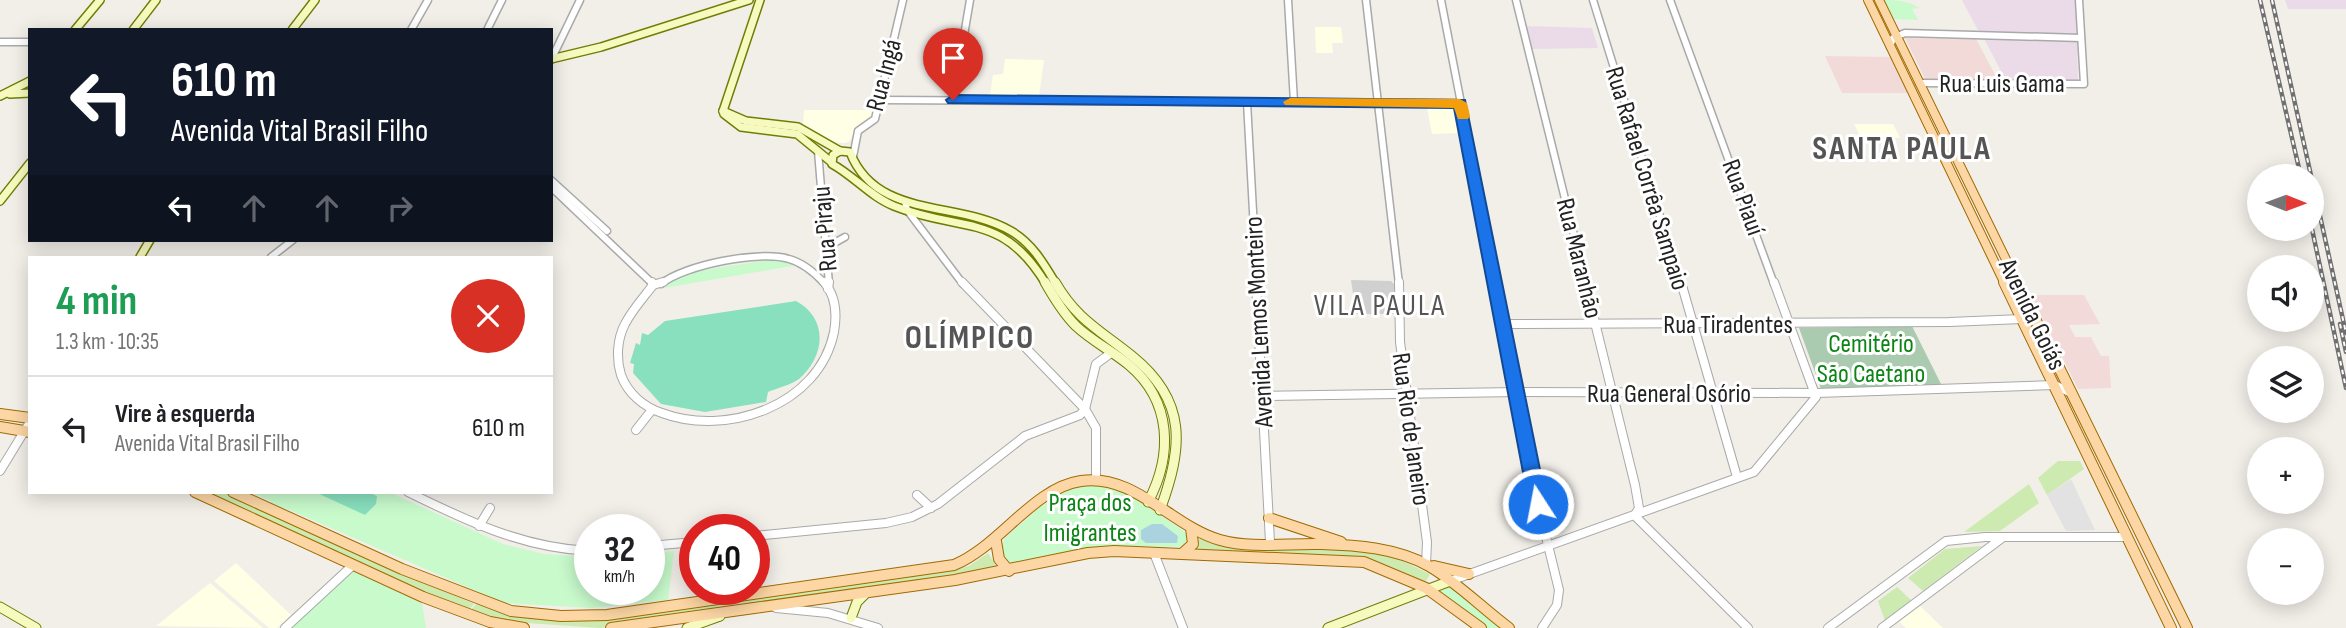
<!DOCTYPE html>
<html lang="pt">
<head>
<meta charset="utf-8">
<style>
  :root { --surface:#fff; --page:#f6f6f6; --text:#202124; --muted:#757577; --line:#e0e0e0 }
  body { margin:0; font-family:"Sofia Sans Condensed",sans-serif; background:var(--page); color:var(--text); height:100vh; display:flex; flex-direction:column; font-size:26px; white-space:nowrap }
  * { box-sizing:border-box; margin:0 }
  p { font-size:23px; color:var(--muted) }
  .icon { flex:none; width:38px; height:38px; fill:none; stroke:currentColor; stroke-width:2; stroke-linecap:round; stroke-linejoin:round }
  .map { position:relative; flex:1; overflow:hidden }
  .details { position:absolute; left:28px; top:256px; width:525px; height:238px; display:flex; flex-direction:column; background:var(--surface); border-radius:0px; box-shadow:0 4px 18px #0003 }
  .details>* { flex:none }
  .banner { position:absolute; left:28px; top:28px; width:525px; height:214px; border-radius:0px; box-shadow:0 4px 18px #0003; background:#111827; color:#fff; overflow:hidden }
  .needle { width:46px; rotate:91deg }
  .fabs { position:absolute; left:2247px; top:164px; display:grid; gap:14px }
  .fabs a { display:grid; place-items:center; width:77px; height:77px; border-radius:50%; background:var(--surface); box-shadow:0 4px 18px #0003; font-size:35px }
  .speed { position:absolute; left:574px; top:514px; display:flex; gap:14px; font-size:35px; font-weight:700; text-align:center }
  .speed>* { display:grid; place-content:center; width:91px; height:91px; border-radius:50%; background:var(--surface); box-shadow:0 4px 18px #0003; line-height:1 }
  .speed small { font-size:18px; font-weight:400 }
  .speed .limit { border:10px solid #d22; background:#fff; color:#111 }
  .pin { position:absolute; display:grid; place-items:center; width:60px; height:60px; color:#fff; margin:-72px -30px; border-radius:50% 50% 50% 0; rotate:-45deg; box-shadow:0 0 7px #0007 }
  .pin .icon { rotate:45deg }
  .me { position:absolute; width:77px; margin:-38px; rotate:349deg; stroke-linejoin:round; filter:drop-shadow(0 0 5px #0008) }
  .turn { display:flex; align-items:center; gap:24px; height:147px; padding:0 28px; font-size:32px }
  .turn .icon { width:91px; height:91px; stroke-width:2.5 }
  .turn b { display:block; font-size:49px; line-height:60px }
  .lanes { display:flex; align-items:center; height:66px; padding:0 28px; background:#0003; justify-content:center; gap:35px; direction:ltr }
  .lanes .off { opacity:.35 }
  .round { display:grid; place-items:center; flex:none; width:74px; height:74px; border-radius:37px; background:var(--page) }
  .head { display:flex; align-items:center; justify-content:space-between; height:119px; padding:0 28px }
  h1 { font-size:42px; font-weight:700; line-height:52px; color:#1e9e55 }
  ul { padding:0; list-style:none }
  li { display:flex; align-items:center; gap:21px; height:105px; padding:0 28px; border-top:2px solid var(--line) }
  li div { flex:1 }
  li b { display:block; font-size:26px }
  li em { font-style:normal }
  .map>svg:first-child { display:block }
  .commercial { fill:#f2dad9 }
  .industrial { fill:#ebdbe8 }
  .education { fill:#ffffe5 }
  .religious { fill:#d0d0d0 }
  .grass { fill:#cdebb0 }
  .cemetery { fill:#aacbaf }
  .park { fill:#c8facc }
  .pitch { fill:#88e0be }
  .parking { fill:#e2e2e2 }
  .water { fill:#aad3df }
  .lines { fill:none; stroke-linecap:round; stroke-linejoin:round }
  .tertiary-far1-casing { stroke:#a9a9a9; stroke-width:9 }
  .tertiary-casing { stroke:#a9a9a9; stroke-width:10 }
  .secondary-far1-casing { stroke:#707d05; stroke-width:10 }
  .secondary-casing { stroke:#707d05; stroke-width:11 }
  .primary-far1-casing { stroke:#a06b00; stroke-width:10 }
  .primary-casing { stroke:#a06b00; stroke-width:12 }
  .tertiary-far1 { stroke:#fff; stroke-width:6 }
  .tertiary { stroke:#fff; stroke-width:8 }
  .secondary-far1 { stroke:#f7fabf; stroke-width:7 }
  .secondary { stroke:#f7fabf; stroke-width:9 }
  .primary-far1 { stroke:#fcd6a4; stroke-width:8 }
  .primary { stroke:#fcd6a4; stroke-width:10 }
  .rail-casing { stroke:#707070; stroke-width:4.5 }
  .rail { stroke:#fff; stroke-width:2; stroke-dasharray:4.5; stroke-linecap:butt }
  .route { fill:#1a73e8; stroke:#114b97; stroke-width:2 }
  .slow { fill:#f59e0b }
  .labels { text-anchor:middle; stroke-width:6; stroke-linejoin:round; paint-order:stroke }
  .street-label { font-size:26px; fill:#222; stroke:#fff }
  .park-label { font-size:26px; fill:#0c8416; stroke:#fff }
  .quarter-label { font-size:30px; letter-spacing:2px; fill:#555; stroke:#fff }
  .district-label { font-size:33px; font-weight:bold; letter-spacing:2px; fill:#555; stroke:#fff }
</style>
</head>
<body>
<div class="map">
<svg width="2346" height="628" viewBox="0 0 2346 628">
  <rect width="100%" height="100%" fill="#f2efe9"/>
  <g class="commercial">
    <path d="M1905,38l71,1 23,43 -74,-3z"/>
    <path d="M1825,56l66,1 17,36h-66z"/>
    <path d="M2031,295h53l16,29 -31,1 6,12h16l10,19h8l2,32 -33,1z"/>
  </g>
  <g class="industrial">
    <path d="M1962,0h113l2,35 -97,-1z"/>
    <path d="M2285,0h61v9h-58z"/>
    <path d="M1526,26l66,2 6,20 -66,1z"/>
    <path d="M1984,39l93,2 1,42 -71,-1z"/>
  </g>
  <g class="education">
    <path d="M1315,27h26l2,16h-11l1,10h-17z"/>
    <path d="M1005,59l39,1 -5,36 -49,-1 3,-20 10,-1z"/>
    <path d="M1427,108h27l5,25 -27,1z"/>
    <path d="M804,110h69l-2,9 -16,11 -5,11 -5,2 -18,-1 -24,-17z"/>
    <path d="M1854,124h39l7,14h-39z"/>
    <path d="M236,563l55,52 -14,13h-8l-55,-47z"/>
    <path d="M210,583l53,45 -107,-2z"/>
    <path d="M1920,606l23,22h-37l-7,-6z"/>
  </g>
  <path class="religious" d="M1351,280l40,1 5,5v28h-40z"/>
  <g class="grass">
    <path d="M2058,461h22l4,8 -37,26 -9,-17z"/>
    <path d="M2029,484l10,19 -39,28 -36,1z"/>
    <path d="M203,492h24l247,112 -6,7 -28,-10z"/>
    <path d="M1199,534l11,7 160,11 28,7 32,15 -5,9 -49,-22 -183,-9 4,-5z"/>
    <path d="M1982,546l-59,45 -15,-13 37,-29z"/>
    <path d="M988,553l10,16 -398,59 -105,-7 -25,-10 7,-8 23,10 111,4 358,-51z"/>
    <path d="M1897,587l14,13 -26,21 -7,-20z"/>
  </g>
  <path class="cemetery" d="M1912,326l30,60 -121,3 -22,-61z"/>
  <g class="park">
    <path d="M1883,0c16,0 25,1 37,8l-8,1 6,11 -25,-1z"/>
    <path d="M775,259l12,2 5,5 -128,22 18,-15z"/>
    <path d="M1100,484l28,10 53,35 7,7 -1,5 -7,6 -62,-1 -98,19 -14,-4 -5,-12 3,-10 44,-39 25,-14z"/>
    <path d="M249,492h140l114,52 41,10 46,3v33h59v-37l25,-2 -6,49 -76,8 -88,-5 -217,-94 -16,-4v-4z"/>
    <path d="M353,571l69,32 4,25h-137z"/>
    <path d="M1448,586l52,42h-14l-46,-36z"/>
  </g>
  <g class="pitch">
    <path d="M796,301c32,17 30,55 3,78 -8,6 -22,9 -31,13l-2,10 -61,10 -44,-8 -28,-31 1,-9 -4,-1 6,-20 4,2 2,-12 6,2 17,-14z"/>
    <path d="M315,492h53l9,4 -1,8 -11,11z"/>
  </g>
  <path class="parking" d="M2071,479l24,51 -29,1 -19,-36z"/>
  <path class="water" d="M1152,524h10l16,12 -1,7h-31l-5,-4v-9z"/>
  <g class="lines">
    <defs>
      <g id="tertiary-far1">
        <path d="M1288,0l6,102"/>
        <path d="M1366,0l33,284"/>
        <path d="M1441,0l55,284"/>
        <path d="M1516,0l70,284"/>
        <path d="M1593,0l88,284"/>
        <path d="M1670,0l104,284"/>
        <path d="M411,30l17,-30"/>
        <path d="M487,30l15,-30"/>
        <path d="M0,42h30"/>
        <path d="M1890,47l3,-9 12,-5 176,5"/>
        <path d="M551,60l29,-60"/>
        <path d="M1919,83l165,1 -5,-84"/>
        <path d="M879,100l581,3"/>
        <path d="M953,100l17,-100"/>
        <path d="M1247,102l10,182"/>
        <path d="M818,151l11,133"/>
        <path d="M853,157l5,-26 17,-12 28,-119"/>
        <path d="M551,180l56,51"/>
        <path d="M551,187l102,97"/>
        <path d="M905,201l2,9 56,74"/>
        <path d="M827,247l18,-10"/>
        <path d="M271,257l22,-17"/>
        <path d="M661,284c23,-19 99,-34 128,-25 15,4 26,14 36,25"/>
      </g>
      <g id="tertiary">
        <path d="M652,282l1,3"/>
        <path d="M962,282l123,127 11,19v52"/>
        <path d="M1256,282l14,260"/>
        <path d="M1399,282l1,60 27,200 -1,23"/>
        <path d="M1495,282l43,222 21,86 -2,15 -15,23"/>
        <path d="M1585,282l50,203 4,23 -4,7"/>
        <path d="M1681,282l56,195"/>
        <path d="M653,285l10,-3"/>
        <path d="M653,285c-9,12 -21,25 -28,39 -8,15 -9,35 -4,51 7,19 23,32 41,38 64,24 157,-7 172,-81 3,-17 2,-36 -10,-50"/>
        <path d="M828,289l1,-7"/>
        <path d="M1503,324l446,-2 73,-3 11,-7"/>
        <path d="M1262,396l255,-4 300,1 238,-8 14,7"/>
        <path d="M636,430l15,-19"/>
        <path d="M0,471l30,-49"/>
        <path d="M408,492c59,29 115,56 182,59"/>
        <path d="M917,495l14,13"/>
        <path d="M1635,516l113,112"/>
        <path d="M479,526l11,-18"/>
        <path d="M754,536l132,-13 26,-6 26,-13 87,-68 55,-21 5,-6 11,-45 15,-11"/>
        <path d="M649,546l46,-4"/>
        <path d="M1154,553l29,75"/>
        <path d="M1450,581l304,-109 62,-75 -42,-115"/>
        <path d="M776,608l52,5 50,15"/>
        <path d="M285,628l67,-62"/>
        <path d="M1828,628l118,-87 39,-4h142"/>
        <path d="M1882,628l120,-90"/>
      </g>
      <g id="secondary-far1">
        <path d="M75,30l25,-30"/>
        <path d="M133,30l23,-30"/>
        <path d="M292,30l23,-30"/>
        <path d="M551,59l50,-12 148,-47"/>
        <path d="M10,94l20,-1"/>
        <path d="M0,96l30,-15"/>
        <path d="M723,111l23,10 52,6 42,24"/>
        <path d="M723,111l37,-111"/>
        <path d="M724,114l17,13 56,7 33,27"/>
        <path d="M0,201l30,-38"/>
        <path d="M140,257l10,-17"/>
        <path d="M1046,284c-44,-73 -85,-51 -152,-78 -23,-9 -40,-30 -62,-42l1,-9 7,-4 10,1c26,68 109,48 161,79 21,12 33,33 45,53"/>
      </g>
      <g id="secondary">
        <path d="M1045,282c9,16 18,31 31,44 16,15 36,25 53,39 43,36 44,90 19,137"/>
        <path d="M1055,282c22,38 45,48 77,74 56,45 51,92 28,154"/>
        <path d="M0,607l36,21"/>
        <path d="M851,618l6,-16 10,-10"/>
        <path d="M687,628l33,-12"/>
        <path d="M1328,628l122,-47"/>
      </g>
      <g id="primary-far1">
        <path d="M1868,0l137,284"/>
        <path d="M1879,0l139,284"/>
      </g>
      <g id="primary">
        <path d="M2004,282l167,346"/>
        <path d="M2017,282l170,346"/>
        <path d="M0,414l30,4"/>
        <path d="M0,427l30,5"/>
        <path d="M195,492l228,105 67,25 34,6"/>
        <path d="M233,492l169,77 109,42 50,5 46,-1 347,-50c46,-19 79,-77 127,-84 53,-8 92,46 139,59 32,9 68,3 101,4 36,1 76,4 108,22 29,17 53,42 80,62"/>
        <path d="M1269,518l72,24"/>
        <path d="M996,541l3,18 10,12"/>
        <path d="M1183,553l10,-9 -2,-16"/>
        <path d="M1434,566l35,8"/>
        <path d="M611,628l344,-48 133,-27 26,-2 250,11 62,26 55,40"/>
      </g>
    </defs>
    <use href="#tertiary-far1" class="tertiary-far1-casing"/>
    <use href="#tertiary" class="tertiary-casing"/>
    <use href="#secondary-far1" class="secondary-far1-casing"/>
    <use href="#secondary" class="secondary-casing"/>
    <use href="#primary-far1" class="primary-far1-casing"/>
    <use href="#primary" class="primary-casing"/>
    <use href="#tertiary-far1" class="tertiary-far1"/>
    <use href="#tertiary" class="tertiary"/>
    <use href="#secondary-far1" class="secondary-far1"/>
    <use href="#secondary" class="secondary"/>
    <use href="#primary-far1" class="primary-far1"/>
    <use href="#primary" class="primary"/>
    <defs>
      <g id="rail">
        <path d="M2260,0l41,177"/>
        <path d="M2272,0l74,333"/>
        <path d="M2312,229l34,159"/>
        <path d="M2340,324l6,28"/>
      </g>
    </defs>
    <use href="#rail" class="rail-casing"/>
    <use href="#rail" class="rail"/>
  </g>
  <path class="route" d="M953,95l512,5 82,404 -3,5 -6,3 -9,-8 -75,-396 -506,-5 -2,-3z"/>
  <path class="slow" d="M1290,98l170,1 7,4 3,13 -2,3h-10l-4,-11 -169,-3 -2,-3z"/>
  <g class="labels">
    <g class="street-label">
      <text transform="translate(883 75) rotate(-75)" y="9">Rua Ingá</text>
      <text x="2002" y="92">Rua Luis Gama</text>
      <text transform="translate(1648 178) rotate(73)" y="9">Rua Rafael Corrêa Sampaio</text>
      <text transform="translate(1744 197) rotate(70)" y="9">Rua Piauí</text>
      <text transform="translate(824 229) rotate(-95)" y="9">Rua Piraju</text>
      <text transform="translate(1580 258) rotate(76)" y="9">Rua Maranhão</text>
      <text transform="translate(2033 314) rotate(64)" y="9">Avenida Goiás</text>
      <text transform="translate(1258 322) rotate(-93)" y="9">Avenida Lemos Monteiro</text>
      <text x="1728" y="333">Rua Tiradentes</text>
      <text x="1669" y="402">Rua General Osório</text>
      <text transform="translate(1412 429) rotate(82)" y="9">Rua Rio de Janeiro</text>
    </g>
    <g class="park-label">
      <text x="1871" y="352">Cemitério<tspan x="1871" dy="30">São Caetano</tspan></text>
      <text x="1090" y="511">Praça dos<tspan x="1090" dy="30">Imigrantes</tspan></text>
    </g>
    <g class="quarter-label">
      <text x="1380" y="315">VILA PAULA</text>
    </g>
    <g class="district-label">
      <text x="1902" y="159">SANTA PAULA</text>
      <text x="970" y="348">OLÍMPICO</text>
    </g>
  </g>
</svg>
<div class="fabs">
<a><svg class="needle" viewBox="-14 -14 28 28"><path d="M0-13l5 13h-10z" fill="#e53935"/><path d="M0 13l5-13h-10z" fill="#757577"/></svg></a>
<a><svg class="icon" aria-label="sound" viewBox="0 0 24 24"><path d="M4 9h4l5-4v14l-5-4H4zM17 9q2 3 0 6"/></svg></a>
<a><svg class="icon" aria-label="layers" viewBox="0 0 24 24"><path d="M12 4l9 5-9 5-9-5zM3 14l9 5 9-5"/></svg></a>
<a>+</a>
<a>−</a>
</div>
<div class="speed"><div>32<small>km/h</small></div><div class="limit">40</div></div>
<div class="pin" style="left:953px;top:100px;background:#d93025"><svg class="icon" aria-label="arrive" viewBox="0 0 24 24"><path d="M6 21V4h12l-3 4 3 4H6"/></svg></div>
<svg class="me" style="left:1538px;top:504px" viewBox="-20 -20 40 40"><circle r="17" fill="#1a73e8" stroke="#fff" stroke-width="3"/><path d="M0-11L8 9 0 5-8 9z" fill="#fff"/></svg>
<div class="banner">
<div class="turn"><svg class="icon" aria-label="left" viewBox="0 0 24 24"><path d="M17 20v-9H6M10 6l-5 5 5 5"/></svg><div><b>610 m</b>Avenida Vital Brasil Filho</div></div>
<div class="lanes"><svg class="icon" aria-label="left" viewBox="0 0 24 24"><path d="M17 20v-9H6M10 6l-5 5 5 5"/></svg><svg class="icon off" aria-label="ahead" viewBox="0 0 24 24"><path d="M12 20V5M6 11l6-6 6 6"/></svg><svg class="icon off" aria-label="ahead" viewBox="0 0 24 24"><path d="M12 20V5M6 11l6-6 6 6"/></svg><svg class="icon off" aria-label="right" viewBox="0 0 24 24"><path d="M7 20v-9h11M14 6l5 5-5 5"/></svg></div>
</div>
<section class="details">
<div class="head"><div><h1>4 min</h1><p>1.3 km · 10:35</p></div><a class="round" style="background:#d93025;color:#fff"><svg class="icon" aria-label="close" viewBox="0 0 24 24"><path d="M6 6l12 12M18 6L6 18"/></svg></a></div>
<ul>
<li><svg class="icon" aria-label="left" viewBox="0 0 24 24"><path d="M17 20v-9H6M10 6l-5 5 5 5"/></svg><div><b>Vire à esquerda</b><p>Avenida Vital Brasil Filho</p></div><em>610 m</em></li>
</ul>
</section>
</div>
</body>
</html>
